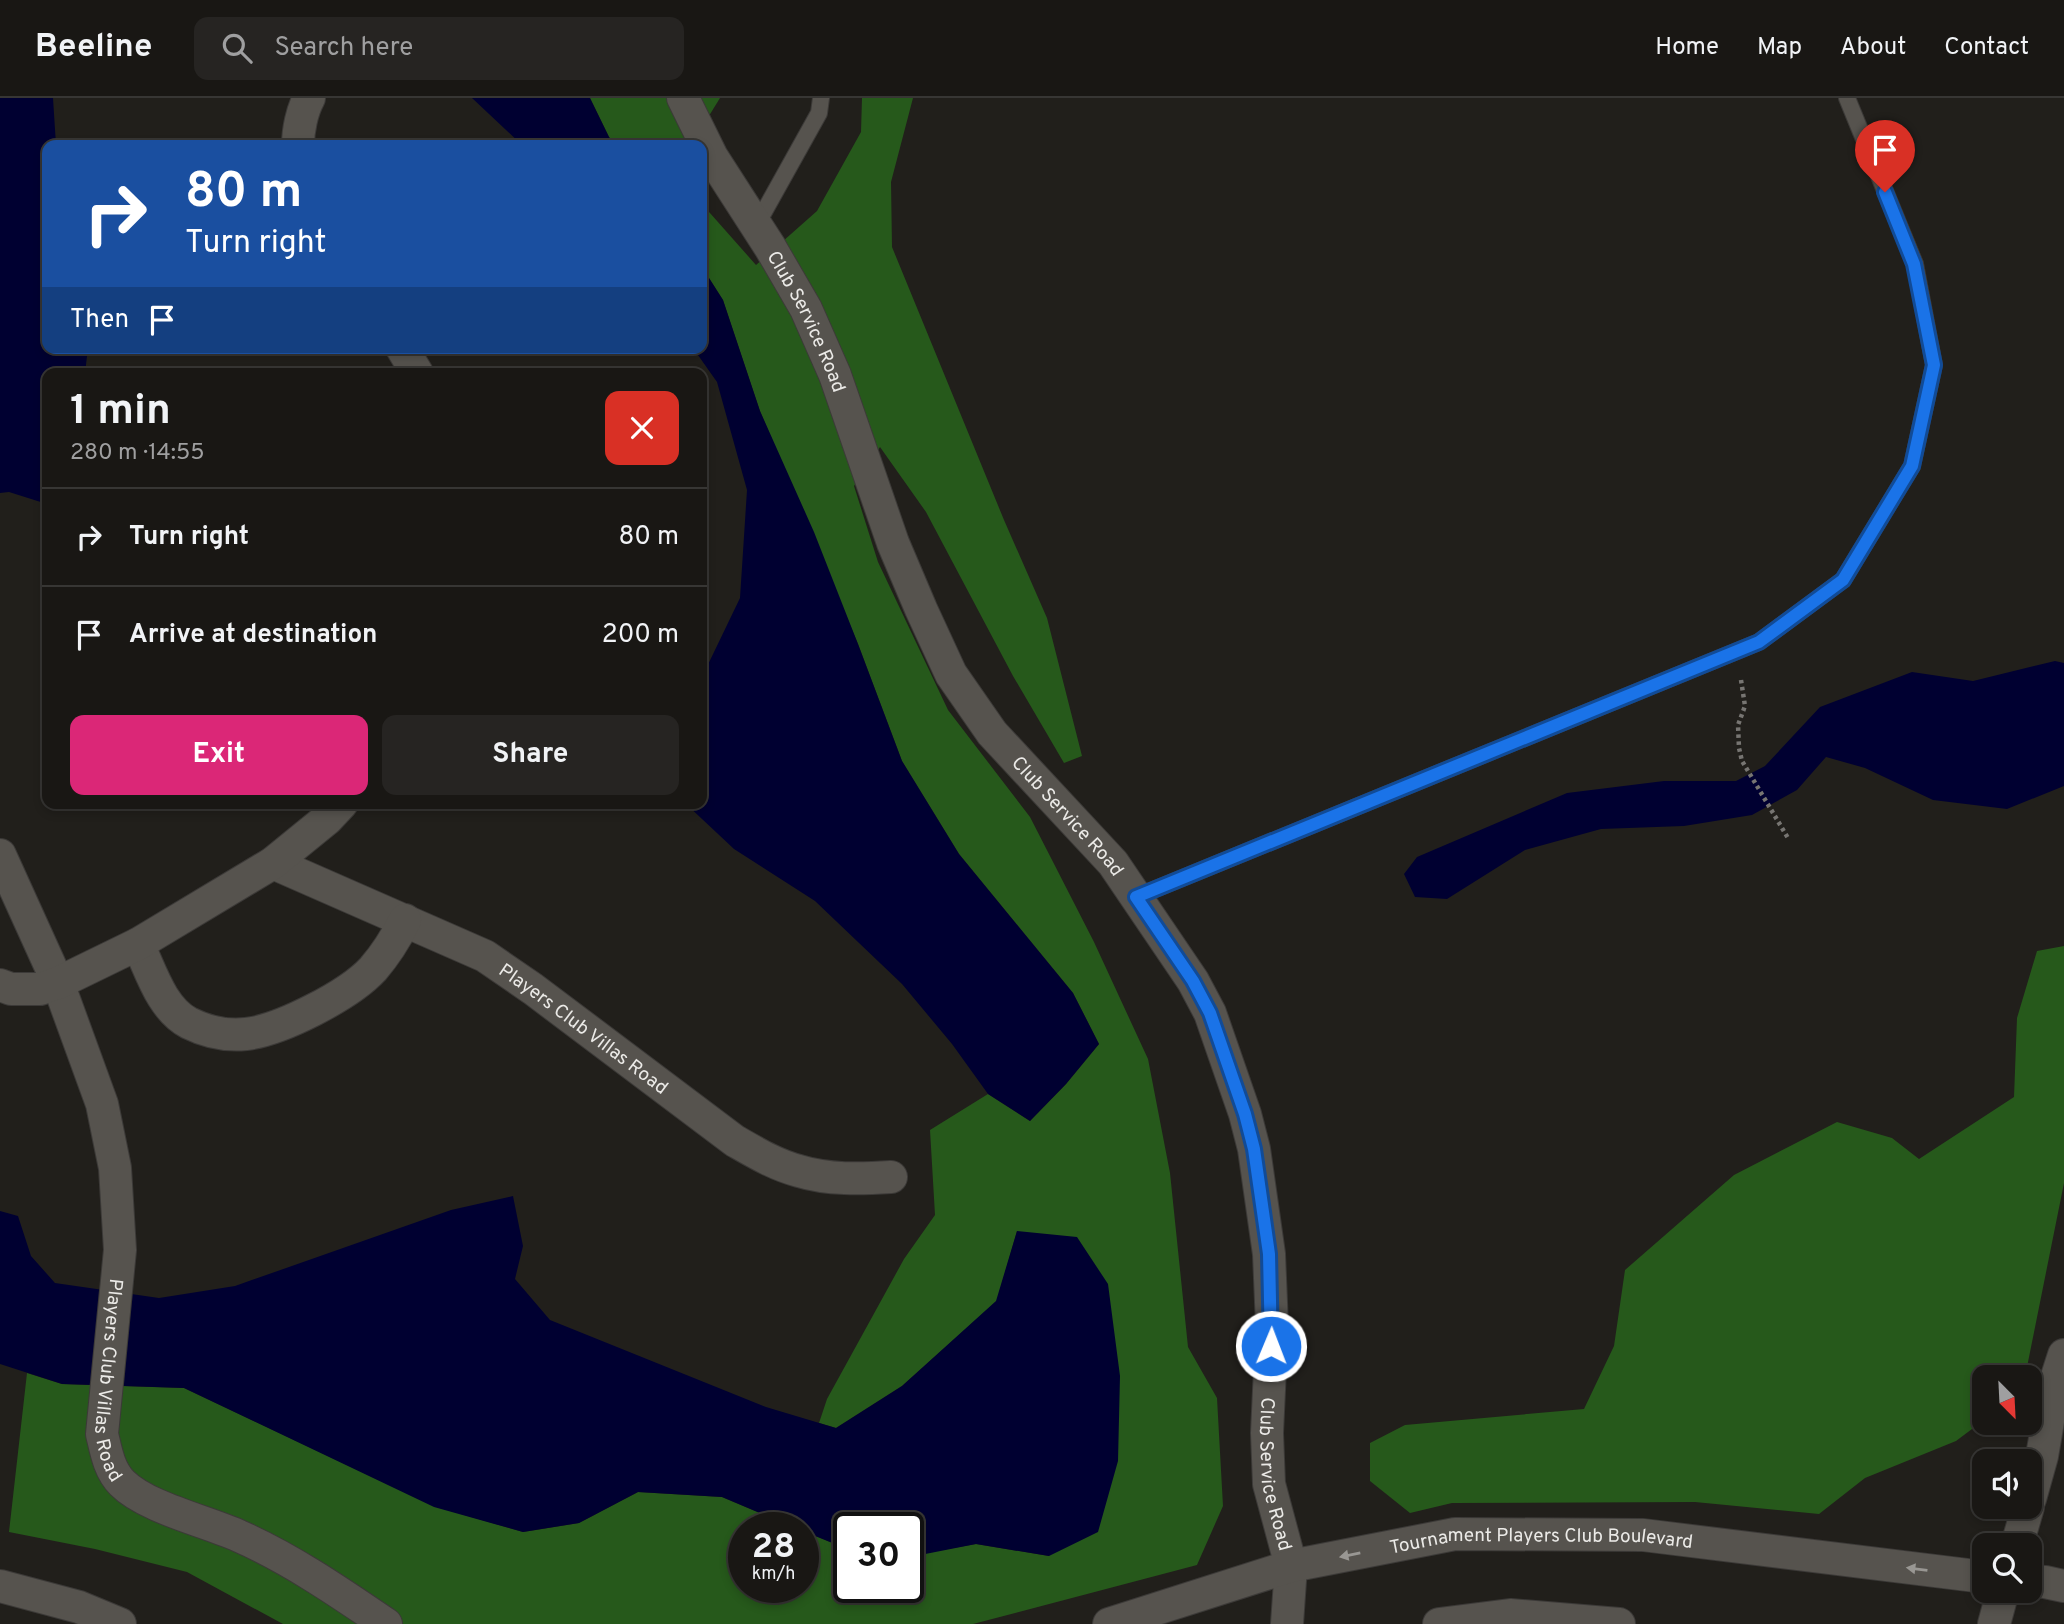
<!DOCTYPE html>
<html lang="en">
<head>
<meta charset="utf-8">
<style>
  :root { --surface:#191714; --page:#262422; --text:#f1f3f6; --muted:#9f9fa0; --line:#373634; --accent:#db2777 }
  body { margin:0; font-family:Overpass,sans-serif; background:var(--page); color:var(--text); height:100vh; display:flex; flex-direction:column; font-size:26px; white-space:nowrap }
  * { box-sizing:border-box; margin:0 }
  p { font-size:23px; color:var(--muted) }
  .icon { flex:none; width:38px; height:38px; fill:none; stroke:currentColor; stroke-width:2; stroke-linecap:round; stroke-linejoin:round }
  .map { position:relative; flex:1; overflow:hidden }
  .drawer { position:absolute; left:42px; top:270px; width:665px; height:441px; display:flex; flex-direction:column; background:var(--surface); border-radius:14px; box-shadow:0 4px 10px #0003,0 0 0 2px var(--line) }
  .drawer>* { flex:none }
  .top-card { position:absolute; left:42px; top:42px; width:665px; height:214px; border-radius:14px; box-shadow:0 4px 10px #0003,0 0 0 2px var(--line); background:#1a4fa0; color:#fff; overflow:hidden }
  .needle { width:46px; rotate:156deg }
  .fabs { position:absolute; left:1972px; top:1267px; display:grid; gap:14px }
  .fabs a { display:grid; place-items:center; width:70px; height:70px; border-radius:14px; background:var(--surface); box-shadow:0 4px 10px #0003,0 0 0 2px var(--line); font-size:35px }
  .speed { position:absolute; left:728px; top:1414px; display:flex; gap:14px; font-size:35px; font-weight:700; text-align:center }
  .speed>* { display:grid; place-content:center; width:91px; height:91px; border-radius:50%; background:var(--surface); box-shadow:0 4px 10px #0003,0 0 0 2px var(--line); line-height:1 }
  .speed small { font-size:18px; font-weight:400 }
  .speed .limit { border:4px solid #111; border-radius:10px; background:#fff; color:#111 }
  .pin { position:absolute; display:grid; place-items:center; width:60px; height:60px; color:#fff; margin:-72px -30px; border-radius:50% 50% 50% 0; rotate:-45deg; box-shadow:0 0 7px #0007 }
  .pin .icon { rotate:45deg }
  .me { position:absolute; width:77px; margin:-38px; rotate:1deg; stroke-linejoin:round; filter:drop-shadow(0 0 5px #0008) }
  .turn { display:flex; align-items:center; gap:24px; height:147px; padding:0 28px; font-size:32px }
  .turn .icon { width:91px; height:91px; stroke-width:2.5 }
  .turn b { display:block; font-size:49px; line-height:60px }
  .then { display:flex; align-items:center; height:66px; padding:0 28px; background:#0003; gap:14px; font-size:26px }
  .round { display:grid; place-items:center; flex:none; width:74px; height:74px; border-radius:14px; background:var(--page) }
  .head { display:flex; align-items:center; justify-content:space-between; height:119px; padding:0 28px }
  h1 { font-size:42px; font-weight:700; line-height:52px }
  .action { display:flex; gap:14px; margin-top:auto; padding:14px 28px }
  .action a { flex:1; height:80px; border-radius:14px; background:var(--accent); color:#fff; font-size:28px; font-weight:700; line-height:80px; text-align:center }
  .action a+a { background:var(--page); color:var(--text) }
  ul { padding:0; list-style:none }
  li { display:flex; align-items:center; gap:21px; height:98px; padding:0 28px; border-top:2px solid var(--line) }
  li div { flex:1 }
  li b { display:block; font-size:26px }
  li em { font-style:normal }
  header { display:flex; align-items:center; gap:42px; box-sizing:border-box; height:98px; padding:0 35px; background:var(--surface); border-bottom:2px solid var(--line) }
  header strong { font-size:33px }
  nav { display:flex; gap:38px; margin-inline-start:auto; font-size:24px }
  .search { width:490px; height:63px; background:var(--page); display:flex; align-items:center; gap:18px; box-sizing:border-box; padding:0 24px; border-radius:14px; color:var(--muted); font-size:26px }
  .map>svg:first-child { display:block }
  .forest { fill:#26591b }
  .water { fill:#000031 }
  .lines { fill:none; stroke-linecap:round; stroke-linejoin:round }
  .lane-casing { stroke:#3c3a38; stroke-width:18 }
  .street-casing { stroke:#3c3a38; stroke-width:34 }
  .path { stroke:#777572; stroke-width:4.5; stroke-dasharray:3.5 3.5; stroke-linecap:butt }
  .lane { stroke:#56534e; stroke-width:16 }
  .street { stroke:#56534e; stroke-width:32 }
  .oneway { fill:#999793 }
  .route-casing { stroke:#114b97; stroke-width:18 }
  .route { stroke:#1a73e8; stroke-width:12 }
  .labels { text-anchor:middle; stroke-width:7; stroke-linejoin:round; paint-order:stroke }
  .street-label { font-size:19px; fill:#ebeae7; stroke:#0a0908 }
</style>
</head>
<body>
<header>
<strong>Beeline</strong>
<div class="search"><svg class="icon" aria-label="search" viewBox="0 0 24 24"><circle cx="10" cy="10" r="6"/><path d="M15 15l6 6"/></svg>Search here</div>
<nav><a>Home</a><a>Map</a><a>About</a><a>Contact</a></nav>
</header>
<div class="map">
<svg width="2064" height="1526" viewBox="0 0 2064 1526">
  <rect width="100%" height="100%" fill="#211f1b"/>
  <g class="forest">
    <path d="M590,0h130l-29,47h-76l-6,-8z"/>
    <path d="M862,0h51l-22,84 1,65 112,273 43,98 35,138 -18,7 -51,-87 -87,-164 -46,-65 -26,39 24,76 70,148 82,107 64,125 54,117 22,114 18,174 29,51 6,108 -26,59 -224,59h-690l-96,-52 -92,-23 -86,-17 18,-159 35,11 122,4 250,118 89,26 56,-9 59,-31 84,5 73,31h-51v59h59v-56l32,13 14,2v41h59v-31l68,-12 73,12 -32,-325 -20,70 -95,85 -66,42 -17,-5 8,-24 77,-140 31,-44 -5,-85 58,-36 42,27 36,-37 33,-40 -26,-51 -114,-139 -57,-93 -44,-117 -98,-233 -37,-111 -21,-33v-63l54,61 61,-54 44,-79z"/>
    <path d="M2064,848v237l-39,194h-41v43l-28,21 -91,37 -46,36 -124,-12 -243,1 -42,10 -40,-32v-38l35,-18 179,-16 30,-63 11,-76 109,-95 103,-53 55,16 27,21 95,-62 3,-79 20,-67z"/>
  </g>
  <g class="water">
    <path d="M0,0h53l3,47h-9v203h41l-3,25h-38v131l-38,-12 -9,1z"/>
    <path d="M472,0h118l19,39 6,8h-93z"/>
    <path d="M702,169l21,33 37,111 54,121 44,112 44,117 57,93 114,139 26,51 -33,40 -36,37 -42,-27 -36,-50 -50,-60 -87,-83 -81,-52 -49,-46h17v-126l38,-79 7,-108 -30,-108 -24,-34h9z"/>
    <path d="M2055,563l9,2v123l-57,23 -74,-9 -68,-32 -39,-11 -29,33 -45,25 -68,11 -83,3 -76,21 -78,49 -32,-2 -11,-23 13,-17 150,-64 97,-12h72l29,-15 55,-59 92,-35 61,9z"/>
    <path d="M513,1098l10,50 -8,33 35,41 216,87 70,21 66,-42 94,-85 21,-70 60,6 31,47 12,92 -2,85 -20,71 -49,24 -73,-12 -66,13 -2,-1v-28h-59v18l-14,-2 -32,-13v-3h-8l-73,-31 -84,-5 -59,31 -56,9 -89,-25 -250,-119 -122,-4 -62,-20v-153l18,5 13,40 24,27 104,15 76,-12 216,-76z"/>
  </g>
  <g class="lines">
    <defs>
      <g id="lane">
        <path d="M756,128l63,-113 2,-15"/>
        <path d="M1136,799l623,-255 84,-62 69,-114 22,-101 -19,-101 -68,-166"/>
      </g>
      <g id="street">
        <path id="s1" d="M683,0l29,59 58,90 36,62 29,66 58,168 28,66 30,65 41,59 121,130 80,118 17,32 35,101 9,35 15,105 3,72 -5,107 2,51 22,82 -4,58"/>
        <path d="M298,47c0,-15 4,-34 11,-47"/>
        <path d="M402,250l15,25"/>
        <path id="s2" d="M0,757l58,128 44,121 13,64 5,82 -18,184c4,17 7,36 20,49 25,25 84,38 117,53 52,23 100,56 147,88"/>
        <path id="s3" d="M273,765l212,93 48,33 202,152c21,12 41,24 64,30 29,9 62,8 92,6"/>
        <path d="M138,846c13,27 23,64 51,79 18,9 38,13 57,11 35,-4 103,-39 127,-65 13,-15 23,-31 32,-49"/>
        <path d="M0,887l11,4h29l18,-6 80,-39 135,-81 54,-44 15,-16"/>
        <path d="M2030,1401l12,-43 12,-70 10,-31"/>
        <path d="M2017,1447l11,-38"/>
        <path d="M2030,1483l15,1 19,4"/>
        <path d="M0,1488l79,21 41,17"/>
        <path id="s4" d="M1109,1526l182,-58 164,-32 188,1 341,42"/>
        <path d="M1439,1526l71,-9 109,9"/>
        <path d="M1994,1526l9,-33"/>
      </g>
    </defs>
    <use href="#lane" class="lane-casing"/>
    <use href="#street" class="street-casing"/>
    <path class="path" d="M1741,582l4,26 -7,19 1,23 3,13 46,77"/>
    <use href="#lane" class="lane"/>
    <use href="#street" class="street"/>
  </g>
  <defs><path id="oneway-solid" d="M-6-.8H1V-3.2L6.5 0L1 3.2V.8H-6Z" transform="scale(1.75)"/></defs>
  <g class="oneway">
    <use href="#oneway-solid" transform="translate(1350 1457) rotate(169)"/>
    <use href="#oneway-solid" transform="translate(1917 1471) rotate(-173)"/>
  </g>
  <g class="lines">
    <defs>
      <path id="route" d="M1271,1248l-2,-92 -15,-105 -9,-35 -35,-101 -17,-32 -57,-84 623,-255 84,-62 69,-114 22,-101 -20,-101 -29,-72"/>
    </defs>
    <use href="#route" class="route-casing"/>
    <use href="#route" class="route"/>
  </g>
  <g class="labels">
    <g class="street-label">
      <text dy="7" stroke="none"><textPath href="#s1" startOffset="256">Club Service Road</textPath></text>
      <text dy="7" stroke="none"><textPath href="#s1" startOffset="822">Club Service Road</textPath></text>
      <text dy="7" stroke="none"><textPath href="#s3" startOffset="354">Players Club Villas Road</textPath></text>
      <text dy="7" stroke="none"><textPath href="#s2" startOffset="548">Players Club Villas Road</textPath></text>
      <text dy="7" stroke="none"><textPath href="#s1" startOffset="1536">Club Service Road</textPath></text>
      <text dy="7" stroke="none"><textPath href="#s4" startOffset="444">Tournament Players Club Boulevard</textPath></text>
    </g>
  </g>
</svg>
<div class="fabs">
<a><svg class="needle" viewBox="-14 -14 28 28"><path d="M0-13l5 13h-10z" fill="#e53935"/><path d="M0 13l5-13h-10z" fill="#9f9fa0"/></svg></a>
<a><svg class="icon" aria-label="sound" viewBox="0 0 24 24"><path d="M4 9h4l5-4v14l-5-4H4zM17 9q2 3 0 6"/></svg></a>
<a><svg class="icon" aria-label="search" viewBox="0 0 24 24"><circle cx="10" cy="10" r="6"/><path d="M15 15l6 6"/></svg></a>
</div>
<div class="speed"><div>28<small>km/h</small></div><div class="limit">30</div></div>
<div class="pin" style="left:1885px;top:94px;background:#d93025"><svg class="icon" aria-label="arrive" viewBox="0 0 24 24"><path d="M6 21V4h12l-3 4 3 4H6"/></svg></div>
<svg class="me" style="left:1271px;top:1248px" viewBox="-20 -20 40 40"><circle r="17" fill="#1a73e8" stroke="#fff" stroke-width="3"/><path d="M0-11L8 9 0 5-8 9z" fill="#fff"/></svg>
<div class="top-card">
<div class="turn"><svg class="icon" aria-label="right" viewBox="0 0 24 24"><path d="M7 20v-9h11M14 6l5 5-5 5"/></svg><div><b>80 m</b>Turn right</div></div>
<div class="then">Then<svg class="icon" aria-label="arrive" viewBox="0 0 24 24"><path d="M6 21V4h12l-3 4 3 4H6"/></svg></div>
</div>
<section class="drawer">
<div class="head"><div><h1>1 min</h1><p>280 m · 14:55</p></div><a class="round" style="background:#d93025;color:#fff"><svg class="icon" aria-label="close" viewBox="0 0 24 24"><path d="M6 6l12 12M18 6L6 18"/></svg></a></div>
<ul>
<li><svg class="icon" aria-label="right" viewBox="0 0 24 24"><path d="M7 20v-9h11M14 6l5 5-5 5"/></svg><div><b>Turn right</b></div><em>80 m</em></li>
<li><svg class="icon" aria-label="arrive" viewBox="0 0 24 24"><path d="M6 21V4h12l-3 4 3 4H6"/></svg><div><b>Arrive at destination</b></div><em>200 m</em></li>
</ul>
<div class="action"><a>Exit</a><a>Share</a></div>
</section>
</div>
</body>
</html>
